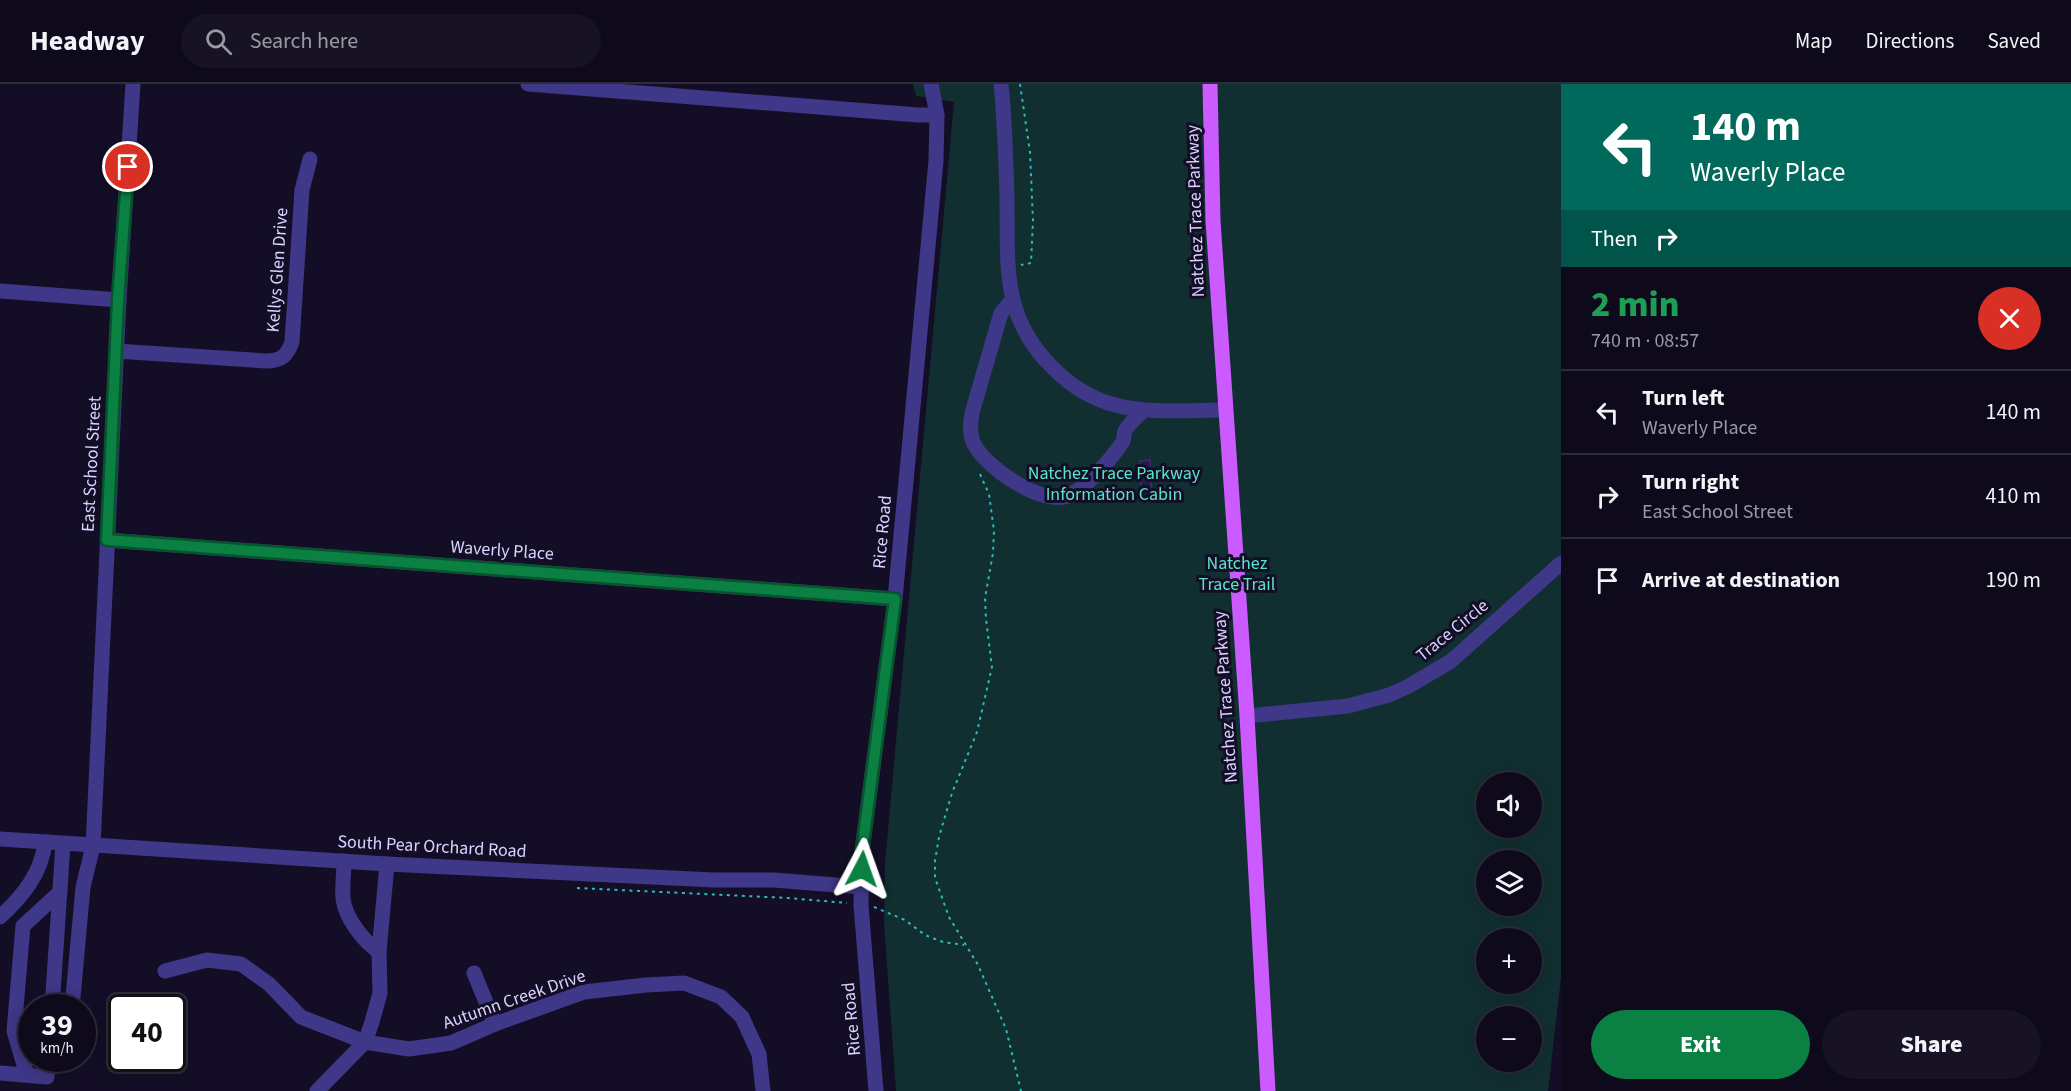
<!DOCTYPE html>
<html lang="en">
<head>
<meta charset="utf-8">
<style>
  :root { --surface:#0e0a1c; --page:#171325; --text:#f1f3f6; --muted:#9b9aa3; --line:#2e2b3b; --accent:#0b8043 }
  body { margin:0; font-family:"Source Sans 3",sans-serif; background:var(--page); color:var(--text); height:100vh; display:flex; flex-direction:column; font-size:22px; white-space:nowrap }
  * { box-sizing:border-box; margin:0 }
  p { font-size:20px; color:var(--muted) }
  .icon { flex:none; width:33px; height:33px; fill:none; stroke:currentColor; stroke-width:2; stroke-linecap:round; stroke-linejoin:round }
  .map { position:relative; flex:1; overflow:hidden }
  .sheet { display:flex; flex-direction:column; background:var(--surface); width:510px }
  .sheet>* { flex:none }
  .top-card { background:#00695c; color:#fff; overflow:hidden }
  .fabs { position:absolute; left:1476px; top:688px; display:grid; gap:12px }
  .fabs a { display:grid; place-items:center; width:66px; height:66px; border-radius:50%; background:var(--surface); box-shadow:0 3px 15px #0003,0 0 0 2px var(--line); font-size:30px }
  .speed { position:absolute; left:18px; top:910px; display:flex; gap:12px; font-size:30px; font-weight:700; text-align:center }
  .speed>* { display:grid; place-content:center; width:78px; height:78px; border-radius:50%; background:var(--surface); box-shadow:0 3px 15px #0003,0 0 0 2px var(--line); line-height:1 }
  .speed small { font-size:15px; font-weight:400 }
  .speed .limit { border:3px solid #111; border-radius:9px; background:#fff; color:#111 }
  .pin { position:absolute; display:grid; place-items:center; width:51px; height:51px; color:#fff; margin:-26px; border:3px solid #fff; border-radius:50%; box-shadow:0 2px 6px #0007 }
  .me { position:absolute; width:66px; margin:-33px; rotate:4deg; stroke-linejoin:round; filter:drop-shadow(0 0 4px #0008) }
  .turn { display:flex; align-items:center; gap:21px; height:126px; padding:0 30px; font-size:27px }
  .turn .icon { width:78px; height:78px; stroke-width:2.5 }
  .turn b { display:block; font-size:42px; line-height:51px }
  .then { display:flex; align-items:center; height:57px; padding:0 30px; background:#0003; gap:12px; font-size:22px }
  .round { display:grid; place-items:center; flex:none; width:63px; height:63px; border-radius:32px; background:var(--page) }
  .headline { display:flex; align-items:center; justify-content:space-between; height:102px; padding:0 30px }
  h1 { font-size:36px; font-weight:800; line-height:45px; color:#1e9e55 }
  .button { display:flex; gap:12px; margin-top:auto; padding:12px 30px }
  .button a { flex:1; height:69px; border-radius:36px; background:var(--accent); color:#fff; font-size:24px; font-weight:800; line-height:69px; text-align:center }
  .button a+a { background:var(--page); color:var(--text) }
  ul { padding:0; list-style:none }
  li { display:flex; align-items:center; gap:18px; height:84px; padding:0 30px; border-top:2px solid var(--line) }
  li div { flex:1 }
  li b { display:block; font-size:22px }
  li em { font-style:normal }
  header { display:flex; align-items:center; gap:36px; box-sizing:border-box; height:84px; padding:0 30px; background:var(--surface); border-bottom:2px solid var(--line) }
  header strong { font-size:28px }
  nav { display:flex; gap:33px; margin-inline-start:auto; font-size:21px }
  .search { width:420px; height:54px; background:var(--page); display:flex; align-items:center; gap:15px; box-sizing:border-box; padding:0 21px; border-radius:33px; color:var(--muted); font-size:22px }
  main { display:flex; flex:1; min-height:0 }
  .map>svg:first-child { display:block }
  .green { fill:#112f30; fill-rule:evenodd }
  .building { fill:#251948; stroke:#3d2a74; stroke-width:1.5 }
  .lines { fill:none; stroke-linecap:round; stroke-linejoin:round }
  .path { stroke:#2abcbb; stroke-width:2; stroke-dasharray:3 4.5; stroke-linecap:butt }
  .minor { stroke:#3f3787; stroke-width:15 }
  .major { stroke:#cb5aff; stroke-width:15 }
  .route-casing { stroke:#07532c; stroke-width:15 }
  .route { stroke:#0b8043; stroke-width:10 }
  .labels { text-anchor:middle; stroke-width:6; stroke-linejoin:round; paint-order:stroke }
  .street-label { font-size:18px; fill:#dad3ff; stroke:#130e26 }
  .park-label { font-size:18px; fill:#59e4c9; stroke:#130e26 }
</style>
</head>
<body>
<header>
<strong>Headway</strong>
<div class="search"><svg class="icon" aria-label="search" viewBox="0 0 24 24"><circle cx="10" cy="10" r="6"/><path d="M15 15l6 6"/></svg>Search here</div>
<nav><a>Map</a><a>Directions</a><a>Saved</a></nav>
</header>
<main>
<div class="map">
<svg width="1561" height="1007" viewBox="0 0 1561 1007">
  <rect width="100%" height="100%" fill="#130e26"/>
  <path class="green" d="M913,0h648v893l-13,114h-652l-12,-169 1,-59 69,-761 -38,-6zM1486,699h46v45h-46zM1486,777h46v45h-46zM1486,855h46v45h-46zM1486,933h46v45h-46z"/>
  <path class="building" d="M1150,376l2,39 -10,1 -2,-39z"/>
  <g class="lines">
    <g class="path">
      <path d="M1020,0l10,68 3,69 -2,42 -10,2"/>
      <path d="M980,390l9,20 5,37 -1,22 -8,45 1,21 6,48 -15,65 -25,61 -13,44 -4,24v17l14,39 29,48 28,64 15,62"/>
      <path d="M577,804l211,10 59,5"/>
      <path d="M874,823l31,13 20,15 18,7 21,3"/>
    </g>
    <g class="minor">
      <path d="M528,0l390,31h19"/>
      <path d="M1001,0c4,38 5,76 6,114 1,68 -6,119 46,170 17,17 39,31 62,37 35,9 74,5 110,5"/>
      <path d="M0,207l119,9"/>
      <path d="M1012,216l-11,13 -29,100c-2,11 -3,21 2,31 11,23 70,64 96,51 17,-8 41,-36 52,-52 3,-4 1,-8 3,-12 4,-8 13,-15 19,-21"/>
      <path d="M116,267l150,10c15,0 21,-5 26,-19l10,-152 8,-31"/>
      <path d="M107,456l788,59"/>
      <path d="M1247,632l101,-10 41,-11 20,-9 42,-25 110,-98"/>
      <path d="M0,755l387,25 326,16h61l87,7"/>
      <path d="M344,777c0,12 -2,26 -1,38 3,21 21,42 36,53"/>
      <path d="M0,833c22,-20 42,-44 45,-75"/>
      <path d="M165,887l42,-11 34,4 28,20 32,33 64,25 44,7 42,-6 44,-19 89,-32 62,-7 38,-2 37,14 21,20 17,37 4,37"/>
      <path d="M474,889l21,51"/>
      <path d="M52,924l11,-164"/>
      <path d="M72,924l11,-121 10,-41 26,-546 14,-216"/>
      <path d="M0,989l47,4 1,-18"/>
      <path d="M27,991l-13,-44 9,-105 37,-34"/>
      <path d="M317,1007l48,-49 7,-20 8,-29 -1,-41 8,-88"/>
      <path d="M876,1007l-15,-186 1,-54 33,-252 41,-438 1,-46 -6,-31"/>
    </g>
    <path class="major" d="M1210,0l3,137 34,495 21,375"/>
  </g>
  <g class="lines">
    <defs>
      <path id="route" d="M128,83l-10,133 -11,240 788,59 -33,252v18"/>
    </defs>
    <use href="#route" class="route-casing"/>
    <use href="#route" class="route"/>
  </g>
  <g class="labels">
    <g class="street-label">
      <text transform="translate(1195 127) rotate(-92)" y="6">Natchez Trace Parkway</text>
      <text transform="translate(277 186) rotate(-86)" y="6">Kellys Glen Drive</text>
      <text transform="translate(91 380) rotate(-87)" y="6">East School Street</text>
      <text transform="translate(882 448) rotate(-85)" y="6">Rice Road</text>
      <text transform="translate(502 466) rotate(4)" y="6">Waverly Place</text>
      <text transform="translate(1452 546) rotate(-39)" y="6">Trace Circle</text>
      <text transform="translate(1225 613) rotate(-94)" y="6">Natchez Trace Parkway</text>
      <text transform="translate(432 762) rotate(3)" y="6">South Pear Orchard Road</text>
      <text transform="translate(514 915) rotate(-19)" y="6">Autumn Creek Drive</text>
      <text transform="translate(851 935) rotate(-95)" y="6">Rice Road</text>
    </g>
    <g class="park-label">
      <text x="1114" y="395">Natchez Trace Parkway<tspan x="1114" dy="21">Information Cabin</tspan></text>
      <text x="1237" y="485">Natchez<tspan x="1237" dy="21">Trace Trail</tspan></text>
    </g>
  </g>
</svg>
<div class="fabs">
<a><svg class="icon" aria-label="sound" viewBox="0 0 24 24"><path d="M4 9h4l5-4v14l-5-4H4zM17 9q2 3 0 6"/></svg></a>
<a><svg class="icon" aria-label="layers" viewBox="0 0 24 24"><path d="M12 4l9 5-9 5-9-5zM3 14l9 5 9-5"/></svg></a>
<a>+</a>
<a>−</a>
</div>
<div class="speed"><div>39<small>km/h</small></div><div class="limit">40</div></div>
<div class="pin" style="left:128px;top:83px;background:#d93025"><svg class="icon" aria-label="arrive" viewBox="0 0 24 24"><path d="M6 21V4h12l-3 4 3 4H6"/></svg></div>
<svg class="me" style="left:862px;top:785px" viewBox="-20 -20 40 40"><path d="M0-17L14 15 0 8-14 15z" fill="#0b8043" stroke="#fff" stroke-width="4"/></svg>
</div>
<section class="sheet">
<div class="top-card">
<div class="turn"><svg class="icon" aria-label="left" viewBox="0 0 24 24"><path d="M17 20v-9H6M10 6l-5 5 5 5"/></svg><div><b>140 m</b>Waverly Place</div></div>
<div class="then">Then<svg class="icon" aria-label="right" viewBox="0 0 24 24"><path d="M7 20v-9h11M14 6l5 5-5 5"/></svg></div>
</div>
<div class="headline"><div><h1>2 min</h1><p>740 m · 08:57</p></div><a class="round" style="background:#d93025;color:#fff"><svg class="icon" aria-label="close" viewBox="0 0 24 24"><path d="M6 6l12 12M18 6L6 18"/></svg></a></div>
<ul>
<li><svg class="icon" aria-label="left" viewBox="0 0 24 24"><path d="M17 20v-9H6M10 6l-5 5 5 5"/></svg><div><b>Turn left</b><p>Waverly Place</p></div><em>140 m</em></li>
<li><svg class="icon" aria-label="right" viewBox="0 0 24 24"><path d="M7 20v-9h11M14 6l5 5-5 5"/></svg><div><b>Turn right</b><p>East School Street</p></div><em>410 m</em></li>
<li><svg class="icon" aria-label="arrive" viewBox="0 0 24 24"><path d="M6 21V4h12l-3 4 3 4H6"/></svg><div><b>Arrive at destination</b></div><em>190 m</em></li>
</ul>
<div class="button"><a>Exit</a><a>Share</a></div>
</section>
</main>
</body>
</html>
